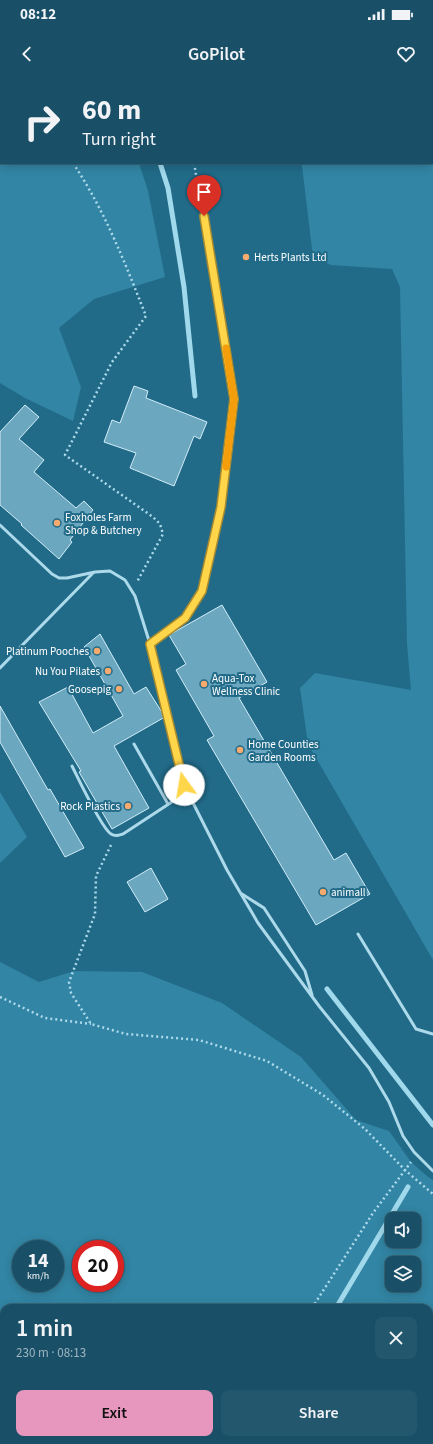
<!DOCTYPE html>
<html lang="en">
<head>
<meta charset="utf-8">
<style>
  :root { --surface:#195067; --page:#22576d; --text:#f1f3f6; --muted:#9fb5c0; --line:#37677b; --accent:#e797bd }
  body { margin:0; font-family:"Source Sans 3",sans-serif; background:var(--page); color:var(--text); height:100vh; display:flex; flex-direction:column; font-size:15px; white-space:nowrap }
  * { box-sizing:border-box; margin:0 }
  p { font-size:13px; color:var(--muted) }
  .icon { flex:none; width:22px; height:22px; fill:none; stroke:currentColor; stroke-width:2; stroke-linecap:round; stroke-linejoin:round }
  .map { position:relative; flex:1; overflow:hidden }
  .sheet { position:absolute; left:0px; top:1224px; width:433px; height:140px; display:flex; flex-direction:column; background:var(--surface); border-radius:12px 12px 0 0; box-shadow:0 2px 10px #0003,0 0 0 1px var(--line) }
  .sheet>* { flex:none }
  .guide { position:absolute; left:0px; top:0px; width:433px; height:84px; box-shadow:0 2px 10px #0003,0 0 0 1px var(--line); background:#195067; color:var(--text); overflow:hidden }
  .buttons { position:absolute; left:385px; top:1132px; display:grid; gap:8px }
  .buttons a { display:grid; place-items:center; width:36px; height:36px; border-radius:8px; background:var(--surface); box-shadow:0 2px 10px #0003,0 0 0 1px var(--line); font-size:20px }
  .speed { position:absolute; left:12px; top:1160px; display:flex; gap:8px; font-size:20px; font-weight:700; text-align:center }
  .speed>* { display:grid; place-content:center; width:52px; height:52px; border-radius:50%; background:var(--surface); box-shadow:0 2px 10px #0003,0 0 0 1px var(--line); line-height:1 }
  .speed small { font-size:10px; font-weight:400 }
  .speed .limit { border:6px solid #d22; background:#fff; color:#111 }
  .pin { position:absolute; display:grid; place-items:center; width:34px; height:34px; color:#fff; margin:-41px -17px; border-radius:50% 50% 50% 0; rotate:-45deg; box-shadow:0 0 4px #0007 }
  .pin .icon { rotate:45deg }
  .me { position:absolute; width:44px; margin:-22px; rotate:347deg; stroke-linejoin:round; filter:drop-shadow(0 0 3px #0008) }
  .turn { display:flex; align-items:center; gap:14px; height:84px; padding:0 16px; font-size:18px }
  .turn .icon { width:52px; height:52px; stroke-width:2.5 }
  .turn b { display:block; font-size:28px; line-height:34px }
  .round { display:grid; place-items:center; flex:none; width:42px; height:42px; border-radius:8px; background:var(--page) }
  .summary { display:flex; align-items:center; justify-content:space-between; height:68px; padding:0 16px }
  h1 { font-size:24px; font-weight:600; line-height:30px }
  .cta { display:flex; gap:8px; margin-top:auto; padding:8px 16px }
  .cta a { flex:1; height:46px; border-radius:8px; background:var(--accent); color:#111; font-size:16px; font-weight:600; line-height:46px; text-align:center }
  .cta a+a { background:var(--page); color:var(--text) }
  .status { display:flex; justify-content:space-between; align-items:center; height:28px; padding:0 20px; background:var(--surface); direction:ltr }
  .status svg { height:11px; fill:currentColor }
  header { display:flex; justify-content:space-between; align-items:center; height:52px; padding:0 16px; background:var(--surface); font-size:18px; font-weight:600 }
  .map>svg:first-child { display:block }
  .green { fill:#3285a4; fill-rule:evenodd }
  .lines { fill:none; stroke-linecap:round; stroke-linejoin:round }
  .stream { stroke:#a0d8ec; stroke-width:5 }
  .building { fill:#6ba7bf; stroke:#d1edf8 }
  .path { stroke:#acdaeb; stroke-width:2.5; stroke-dasharray:2 3; stroke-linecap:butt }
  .lane { stroke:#acdaeb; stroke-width:3 }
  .route-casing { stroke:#a68a30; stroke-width:10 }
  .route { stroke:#ffd54a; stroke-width:7 }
  .slow { stroke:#f59e0b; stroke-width:7 }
  .poi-dot { fill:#f7aa6e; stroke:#216b89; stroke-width:1.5 }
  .labels { text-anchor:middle; stroke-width:4; stroke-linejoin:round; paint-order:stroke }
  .poi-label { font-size:11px; fill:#fff; stroke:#216b89; text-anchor:start }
</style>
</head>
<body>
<div class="status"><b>08:12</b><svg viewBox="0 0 49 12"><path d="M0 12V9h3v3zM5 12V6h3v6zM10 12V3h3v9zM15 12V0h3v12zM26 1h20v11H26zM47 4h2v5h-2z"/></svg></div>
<header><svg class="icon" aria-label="back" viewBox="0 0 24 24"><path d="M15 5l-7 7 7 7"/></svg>GoPilot<svg class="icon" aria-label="heart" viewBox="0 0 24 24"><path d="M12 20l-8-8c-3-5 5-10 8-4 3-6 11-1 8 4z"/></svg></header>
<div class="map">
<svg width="433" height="1364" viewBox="0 0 433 1364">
  <rect width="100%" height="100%" fill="#216b89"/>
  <g class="green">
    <path d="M0,0h116v1h-115v82h138l9,28 17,86 -71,22 -35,29 22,59 -8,34 -48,-23 -25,-15z"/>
    <path d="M219,0h214v880l-125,-216 -8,-56 15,-15 96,17 -4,-46 -7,-357 -8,-18 -61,-4 -18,-8 -11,-91 -2,-3h132v-82z"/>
    <path d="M0,712l27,45 -27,26z"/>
    <path d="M0,882l39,20 35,-11 68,1 80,31 79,54 55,63 33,11 22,31 17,15 5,3v264h-165l1,-4h160v-132h-425v132h171l-6,4h-169zM392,1139h22v22h-22zM21,1169h34v34h-34zM81,1169h34v34h-34zM392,1183h22v22h-22z"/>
  </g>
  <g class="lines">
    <g class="stream">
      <path d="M133,0v1"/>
      <path d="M160,83l8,25 16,99 11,109"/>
      <path d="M327,909l106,136"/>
      <path d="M336,1228l72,-121"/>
      <path d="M244,1364l3,-4"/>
    </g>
  </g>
  <g class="building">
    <path d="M134,306l14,5 -2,7 61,24 -7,17 -6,-3 -20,50 -44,-18 6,-15 -32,-11 8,-22 8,3z"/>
    <path d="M25,325l14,12 -20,22 25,21 -10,12 42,36 8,-7 9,9 -23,30 2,2 -13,17 -38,-34 1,-1 -22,-19v-73z"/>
    <path d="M222,525l45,77 -28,16 95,162 12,-7 24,41 -54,31 -109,-185 7,-4 -38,-66 10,-6 -17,-29z"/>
    <path d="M100,554l34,60 12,-7 19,30 -51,29 35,62 -37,21 -33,-57 2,-1 -42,-69 29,-15 25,46 30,-17 -39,-69z"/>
    <path d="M0,626l48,84 2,-1 34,59 -19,9 -65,-115z"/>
    <path d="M151,788l17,31 -23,13 -18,-30z"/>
  </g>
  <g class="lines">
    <g class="path">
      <path d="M12,0l1,1"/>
      <path d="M179,0v1"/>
      <path d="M73,83c32,48 52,100 73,153l-34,46 -47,93 88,62 7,7 3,10 -26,48"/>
      <path d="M194,83l5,29"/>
      <path d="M111,765l-15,31 -1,38 -26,68 2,11 20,31 35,10 73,6 68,21 56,34 42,34 40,41 28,24"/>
      <path d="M0,917l45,21 46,6"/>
      <path d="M312,1228l61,-95 38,-51"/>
      <path d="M231,1364l3,-4"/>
    </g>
    <g class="lane">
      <path d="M201,121l33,198 -13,108 -19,84 -17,26 -35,27 34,141 43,85 31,53 61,83 50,62 20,34 14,34 11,16 19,19"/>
      <path d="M0,445l52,49 7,4h8l28,-6 15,-1 15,9 10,16 15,48"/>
      <path d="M0,588l93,-95"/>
      <path d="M134,664l34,60"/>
      <path d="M72,686c6,12 30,63 39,68 5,3 8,1 12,0l64,-42"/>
      <path d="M242,814l22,14 41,63 7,24"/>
      <path d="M358,854l58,95 17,5"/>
    </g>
  </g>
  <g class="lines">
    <defs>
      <path id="route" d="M184,705l-34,-141 35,-26 17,-27 19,-84 13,-108 -30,-183"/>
    </defs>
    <use href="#route" class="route-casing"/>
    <use href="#route" class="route"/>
    <path class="slow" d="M226,268l8,51 -8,68"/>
  </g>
  <g class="poi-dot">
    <circle cx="246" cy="177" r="4"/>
    <circle cx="57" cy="443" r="4"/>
    <circle cx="97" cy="571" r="4"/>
    <circle cx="108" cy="591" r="4"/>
    <circle cx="204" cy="604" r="4"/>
    <circle cx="119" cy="609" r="4"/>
    <circle cx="240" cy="670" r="4"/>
    <circle cx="128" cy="726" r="4"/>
    <circle cx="323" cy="812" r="4"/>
  </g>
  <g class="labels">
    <g class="poi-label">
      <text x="254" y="181">Herts Plants Ltd</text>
      <text x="65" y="441">Foxholes Farm<tspan x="65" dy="13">Shop &amp; Butchery</tspan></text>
      <text x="89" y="575" text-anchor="end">Platinum Pooches</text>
      <text x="100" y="595" text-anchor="end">Nu You Pilates</text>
      <text x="212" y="602">Aqua-Tox<tspan x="212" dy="13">Wellness Clinic</tspan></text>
      <text x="111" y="613" text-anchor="end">Goosepig</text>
      <text x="248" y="668">Home Counties<tspan x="248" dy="13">Garden Rooms</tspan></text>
      <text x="120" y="730" text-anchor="end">Rock Plastics</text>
      <text x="331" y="816">animall</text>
    </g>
  </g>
</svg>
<div class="buttons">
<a><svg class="icon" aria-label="sound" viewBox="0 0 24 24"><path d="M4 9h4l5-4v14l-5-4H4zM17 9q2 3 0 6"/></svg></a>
<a><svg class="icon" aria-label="layers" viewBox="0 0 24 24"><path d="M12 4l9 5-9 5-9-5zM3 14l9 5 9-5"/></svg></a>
</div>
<div class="speed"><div>14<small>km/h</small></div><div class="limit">20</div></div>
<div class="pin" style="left:204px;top:136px;background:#d93025"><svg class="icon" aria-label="arrive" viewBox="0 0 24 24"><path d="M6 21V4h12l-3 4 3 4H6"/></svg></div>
<svg class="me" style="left:184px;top:705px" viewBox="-20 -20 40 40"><circle r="19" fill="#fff"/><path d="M0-13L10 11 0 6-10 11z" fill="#ffd54a"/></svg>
<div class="guide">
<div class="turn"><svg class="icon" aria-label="right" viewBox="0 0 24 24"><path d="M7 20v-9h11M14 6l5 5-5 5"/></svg><div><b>60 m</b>Turn right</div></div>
</div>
<section class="sheet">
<div class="summary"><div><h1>1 min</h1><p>230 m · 08:13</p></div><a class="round"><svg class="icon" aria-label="close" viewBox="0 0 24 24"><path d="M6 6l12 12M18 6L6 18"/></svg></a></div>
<div class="cta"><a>Exit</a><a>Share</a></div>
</section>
</div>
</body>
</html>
